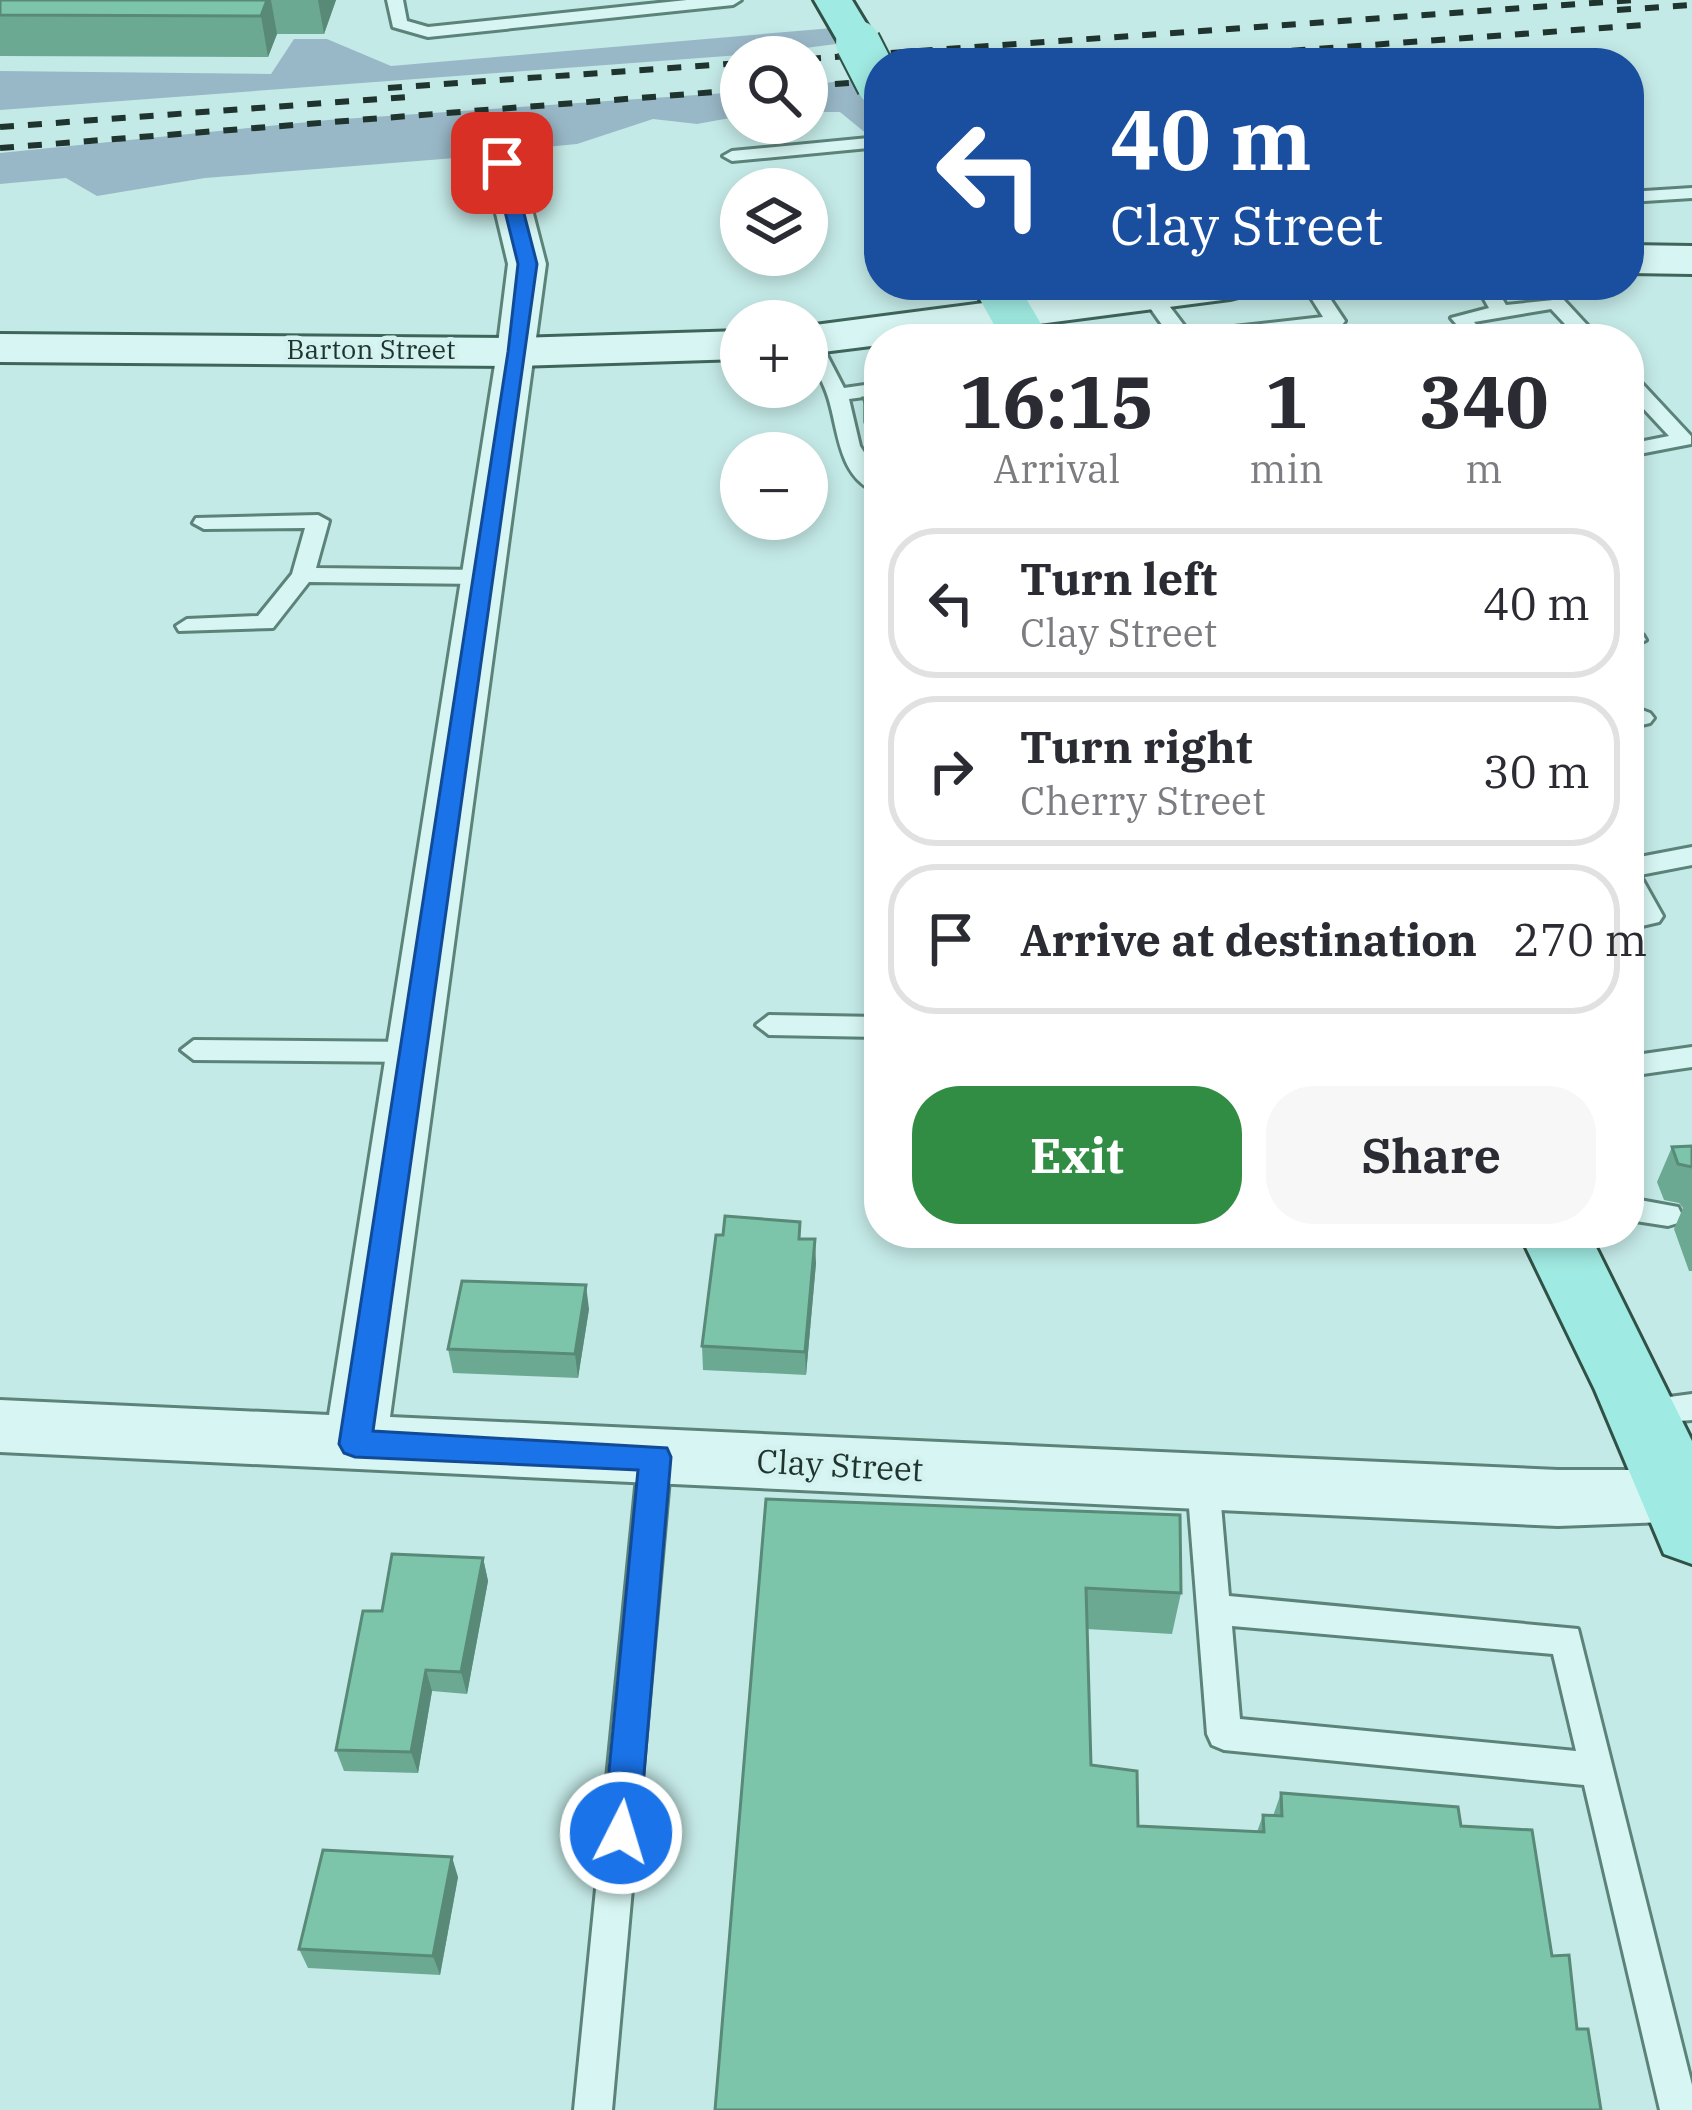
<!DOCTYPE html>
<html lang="en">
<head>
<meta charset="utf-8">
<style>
  :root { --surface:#fff; --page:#f7f7f7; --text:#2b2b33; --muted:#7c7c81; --line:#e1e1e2; --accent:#318d44 }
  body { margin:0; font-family:"IBM Plex Serif",serif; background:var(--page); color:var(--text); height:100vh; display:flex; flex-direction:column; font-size:45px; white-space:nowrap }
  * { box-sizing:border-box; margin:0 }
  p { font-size:39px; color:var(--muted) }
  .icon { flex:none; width:66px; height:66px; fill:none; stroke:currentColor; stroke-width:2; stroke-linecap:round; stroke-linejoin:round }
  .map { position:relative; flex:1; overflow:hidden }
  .panel { position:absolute; left:864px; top:324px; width:780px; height:924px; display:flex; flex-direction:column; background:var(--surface); border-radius:48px; box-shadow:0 6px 18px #0003 }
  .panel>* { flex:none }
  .guide { position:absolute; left:864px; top:48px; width:780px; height:252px; border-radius:48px; box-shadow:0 6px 18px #0003; background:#1a4fa0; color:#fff; overflow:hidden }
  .tools { position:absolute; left:720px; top:36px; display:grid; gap:24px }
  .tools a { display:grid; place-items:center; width:108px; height:108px; border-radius:50%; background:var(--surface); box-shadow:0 6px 18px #0003; font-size:60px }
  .pin { position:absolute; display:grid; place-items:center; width:102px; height:102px; color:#fff; margin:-51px; border-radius:24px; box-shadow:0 6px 18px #0006 }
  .me { position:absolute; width:132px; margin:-66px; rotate:5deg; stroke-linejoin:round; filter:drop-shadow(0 0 9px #0008) }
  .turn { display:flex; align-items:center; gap:42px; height:252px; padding:0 48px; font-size:54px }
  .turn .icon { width:156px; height:156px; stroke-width:2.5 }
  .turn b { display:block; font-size:84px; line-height:102px }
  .eta { display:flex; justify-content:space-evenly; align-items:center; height:204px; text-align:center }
  .eta b { font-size:72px; font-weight:700; line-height:84px }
  .button { display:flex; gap:24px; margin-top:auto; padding:24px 48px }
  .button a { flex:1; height:138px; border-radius:48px; background:var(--accent); color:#fff; font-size:48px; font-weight:700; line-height:138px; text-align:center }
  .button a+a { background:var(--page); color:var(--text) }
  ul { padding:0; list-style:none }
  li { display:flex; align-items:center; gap:36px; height:150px; margin:0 24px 18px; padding:0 24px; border:6px solid var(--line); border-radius:48px }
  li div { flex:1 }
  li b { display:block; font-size:45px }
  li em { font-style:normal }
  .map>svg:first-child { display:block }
  .green { fill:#99b8c7 }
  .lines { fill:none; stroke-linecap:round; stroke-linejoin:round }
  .service-casing { stroke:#5c8379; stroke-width:6 }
  .minor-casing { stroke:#5c8379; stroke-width:6 }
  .secondary-casing { stroke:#3f655a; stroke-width:6 }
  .primary-casing { stroke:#305146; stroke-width:6 }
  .service { fill:#d7f6f3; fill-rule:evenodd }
  .minor { fill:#d7f6f3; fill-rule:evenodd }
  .secondary { fill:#d7f6f3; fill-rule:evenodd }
  .primary { fill:#9feae2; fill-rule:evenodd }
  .rail { stroke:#1f342e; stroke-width:6; stroke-dasharray:14 14; stroke-linecap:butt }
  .primary-bridge-casing { stroke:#305146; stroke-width:48; stroke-linecap:butt }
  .primary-bridge { stroke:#9feae2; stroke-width:44 }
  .wall { fill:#6ca992 }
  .shaded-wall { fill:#588a77 }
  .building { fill:#7dc5aa; stroke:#588a77; stroke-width:3 }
  .route { fill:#1a73e8; stroke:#114b97; stroke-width:3 }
  .labels { text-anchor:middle; stroke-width:9; stroke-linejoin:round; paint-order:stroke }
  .far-street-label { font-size:27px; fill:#1f342e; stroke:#d3f2f0 }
  .street-label { font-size:33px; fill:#1f342e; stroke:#d3f2f0 }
</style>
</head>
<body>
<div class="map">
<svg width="1692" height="2110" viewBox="0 0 1692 2110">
  <rect width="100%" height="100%" fill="#c4eae7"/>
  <g class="green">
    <path d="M844,27l15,14 -92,12 -767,57v-39l271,3 23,-35h33l64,27z"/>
    <path d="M879,77v67l-39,-32h-33v-27z"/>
    <path d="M741,92v24l-44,8 -44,-5 -76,25 -42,4 -31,24 -49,-14 -250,20 -108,18 -31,-18 -66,6v-31l328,-33z"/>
  </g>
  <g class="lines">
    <defs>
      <g id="service">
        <path d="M387,0h16l4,21 21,6 259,-27h54l-8,5 -305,32 -35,-10z"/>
        <path d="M879,137v10l-147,14 -9,-5 9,-5z"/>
        <path d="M1692,188v10l-63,4v-10z"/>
        <path d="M1303,285h18l24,36 -3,4 -110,14h-60l-31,-44 17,-4 31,41 134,-15z"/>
        <path d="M1476,285h18l12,20 57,-6 37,40h-21l-28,-30 -77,13 15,17h-20l-18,-21 38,-10z"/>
        <path d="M807,335l10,1 27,52 35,-5v12l-30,4 11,47 19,30v17c-41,-14 -40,-62 -51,-96 -7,-23 -21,-37 -21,-62z"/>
        <path d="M1629,375l7,2 55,59v8l-62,12v-12l40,-8 -40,-43z"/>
        <path d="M318,515l11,6 -13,47 166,2 11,7 -11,7 -173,-2 -36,46 -94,3 -3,-5 11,-7 71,-3 34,-42 13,-46 -101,1 -11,-6 3,-5z"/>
        <path d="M1629,634l14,1 3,5 -17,8z"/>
        <path d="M1642,710l8,3 4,5 -4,5 -21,5v-16z"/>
        <path d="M1692,847v18l-52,10 23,41 -4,6 -30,7v-18l5,-1 -5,-9v-42z"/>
        <path d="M769,1015l110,2v20l-110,-2 -13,-10z"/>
        <path d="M194,1040l222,2 13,10 -13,10 -222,-2 -13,-10z"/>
        <path d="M1692,1047v20l-63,9v-20z"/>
        <path d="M1629,1198l49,9 4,8 -4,8 -10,3 -39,-6z"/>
        <path d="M1692,1394v26l-50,4 -11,-4 -4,-9 4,-9z"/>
        <path d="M655,1444l11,4 5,9 -59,653h-38l65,-653 5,-9z"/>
        <path d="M1203,1468l11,4 5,10 10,114 349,33 114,456v25h-32l-76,-325 -360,-35 -12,-5 -5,-11 -20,-252 5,-10zM1232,1626l321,28 23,97 -336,-32z"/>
      </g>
      <path id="minor" d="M502,152l18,11 26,101 -156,1153 1168,53h122l12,5v46l-134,5 -1558,-74v-52l329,15 168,-1063 11,-88 -24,-101z"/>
      <g id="secondary">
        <path d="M1629,245l63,1v28l-63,-1z"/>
        <path d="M1122,285h131l-7,10 -16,4 -306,40h-45v6l-72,9v-28z"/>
        <path d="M741,331v28l-224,7 -517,-4v-28l517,4z"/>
      </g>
      <g id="primary">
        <path d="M814,0h38l26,43 -6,9h-28z"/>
        <path d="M972,285h46l32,54h-48z"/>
        <path d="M1519,1233h70l103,208v123l-28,-10 -69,-164z"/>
      </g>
    </defs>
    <use href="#service" class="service-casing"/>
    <use href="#minor" class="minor-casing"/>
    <use href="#secondary" class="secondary-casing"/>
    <use href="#primary" class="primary-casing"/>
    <use href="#service" class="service"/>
    <use href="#minor" class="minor"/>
    <use href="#secondary" class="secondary"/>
    <use href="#primary" class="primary"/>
    <g class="rail">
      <path d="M1617,10l75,-5"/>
      <path d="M807,59l829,-59"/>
      <path d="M1124,63l520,-38"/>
      <path d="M807,86l72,-5"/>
      <path d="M388,88l353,-25"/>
      <path d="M0,127l407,-30"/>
      <path d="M0,148l741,-58"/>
    </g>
    <defs>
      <path id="primary-bridge" d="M858,43l21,41"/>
    </defs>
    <use href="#primary-bridge" class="primary-bridge-casing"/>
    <use href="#primary-bridge" class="primary-bridge"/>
  </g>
  <g class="wall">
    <path d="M0,0h336l-12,34h-47l-9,23 -268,-1z"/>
    <path d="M879,396v65l-16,-39v-24z"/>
    <path d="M1692,1146v125h-3l-15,-42 9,-21 -4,-5 -15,-3 -7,-18 15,-35z"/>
    <path d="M800,1239l16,24 -10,112 -103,-5 -1,-24z"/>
    <path d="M589,1309l-11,69 -125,-5 -5,-24z"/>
    <path d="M766,1499l415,94 -9,41 -85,-5 4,136 47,61 119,6 6,-17 10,1 8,-23 180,33 91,130 25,73 -862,81z"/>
    <path d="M483,1558l5,23 -21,113 -35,-3 -14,82 -74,-2 -8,-21 46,-139z"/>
    <path d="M458,1877l-18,98 -132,-7 -9,-19z"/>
  </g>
  <g class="shaded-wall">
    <path d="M267,0h4l6,34 -9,23 -7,-41z"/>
    <path d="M318,0h18l-12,34z"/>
    <path d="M815,1239l1,24 -10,112 -1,-23z"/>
    <path d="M586,1285l3,24 -11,69 -3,-24z"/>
    <path d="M483,1558l5,23 -21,113 -6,-22z"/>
    <path d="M426,1670l6,21 -14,82 -7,-21z"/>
    <path d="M452,1857l6,20 -18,98 -7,-19z"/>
  </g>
  <g class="building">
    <path d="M0,0h267l-6,16 -261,-1z"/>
    <path d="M879,396v40l-16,-38z"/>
    <path d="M1692,1146v21l-14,-3 -6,-17z"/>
    <path d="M725,1216l75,6 -1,17h16l-10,113 -103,-6 14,-111h7z"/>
    <path d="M462,1281l124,4 -11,69 -127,-5z"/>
    <path d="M766,1499l414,16 1,78 -95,-5 5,177 46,6 1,55 126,6 -1,-17 19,1 -1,-23 177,14 3,19 71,4 20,126 17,-1 8,74h11l13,81h-886z"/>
    <path d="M392,1554l91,4 -22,114 -35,-2 -15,82 -75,-2 27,-139h19z"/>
    <path d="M323,1850l129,7 -19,99 -134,-7z"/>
  </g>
  <path class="route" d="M502,158l9,5 26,101 -164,1167 294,17 4,9 -32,376 -5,12 -13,5 -13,-5 -5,-12 35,-363 -283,-13 -11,-4 -5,-9 169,-1092 10,-88 -25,-101z"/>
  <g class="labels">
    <g class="far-street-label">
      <text x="371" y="359">Barton Street</text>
    </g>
    <g class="street-label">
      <text transform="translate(840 1465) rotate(3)" y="12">Clay Street</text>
    </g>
  </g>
</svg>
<div class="tools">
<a><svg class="icon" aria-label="search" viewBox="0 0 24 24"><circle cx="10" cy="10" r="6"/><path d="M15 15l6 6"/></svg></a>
<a><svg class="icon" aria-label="layers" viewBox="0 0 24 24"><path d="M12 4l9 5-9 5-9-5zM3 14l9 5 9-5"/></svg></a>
<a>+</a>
<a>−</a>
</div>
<div class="pin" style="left:502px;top:163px;background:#d93025"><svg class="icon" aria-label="arrive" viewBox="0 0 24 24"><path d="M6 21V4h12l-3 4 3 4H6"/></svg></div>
<svg class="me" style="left:621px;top:1833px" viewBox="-20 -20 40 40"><circle r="17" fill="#1a73e8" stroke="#fff" stroke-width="3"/><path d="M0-11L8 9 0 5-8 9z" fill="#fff"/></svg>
<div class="guide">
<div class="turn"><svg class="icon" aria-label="left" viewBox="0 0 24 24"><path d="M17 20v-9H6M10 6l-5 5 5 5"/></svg><div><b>40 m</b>Clay Street</div></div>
</div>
<section class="panel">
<div class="eta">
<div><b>16:15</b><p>Arrival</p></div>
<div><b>1</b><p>min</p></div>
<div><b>340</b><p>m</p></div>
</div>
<ul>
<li><svg class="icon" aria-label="left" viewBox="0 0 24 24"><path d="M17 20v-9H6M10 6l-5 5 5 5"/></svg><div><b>Turn left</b><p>Clay Street</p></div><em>40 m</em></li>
<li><svg class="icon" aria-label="right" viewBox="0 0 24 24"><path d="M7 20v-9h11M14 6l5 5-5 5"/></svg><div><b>Turn right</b><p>Cherry Street</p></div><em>30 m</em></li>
<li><svg class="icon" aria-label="arrive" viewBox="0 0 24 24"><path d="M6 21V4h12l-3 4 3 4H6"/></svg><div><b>Arrive at destination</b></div><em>270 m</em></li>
</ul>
<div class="button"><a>Exit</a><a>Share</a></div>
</section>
</div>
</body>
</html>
